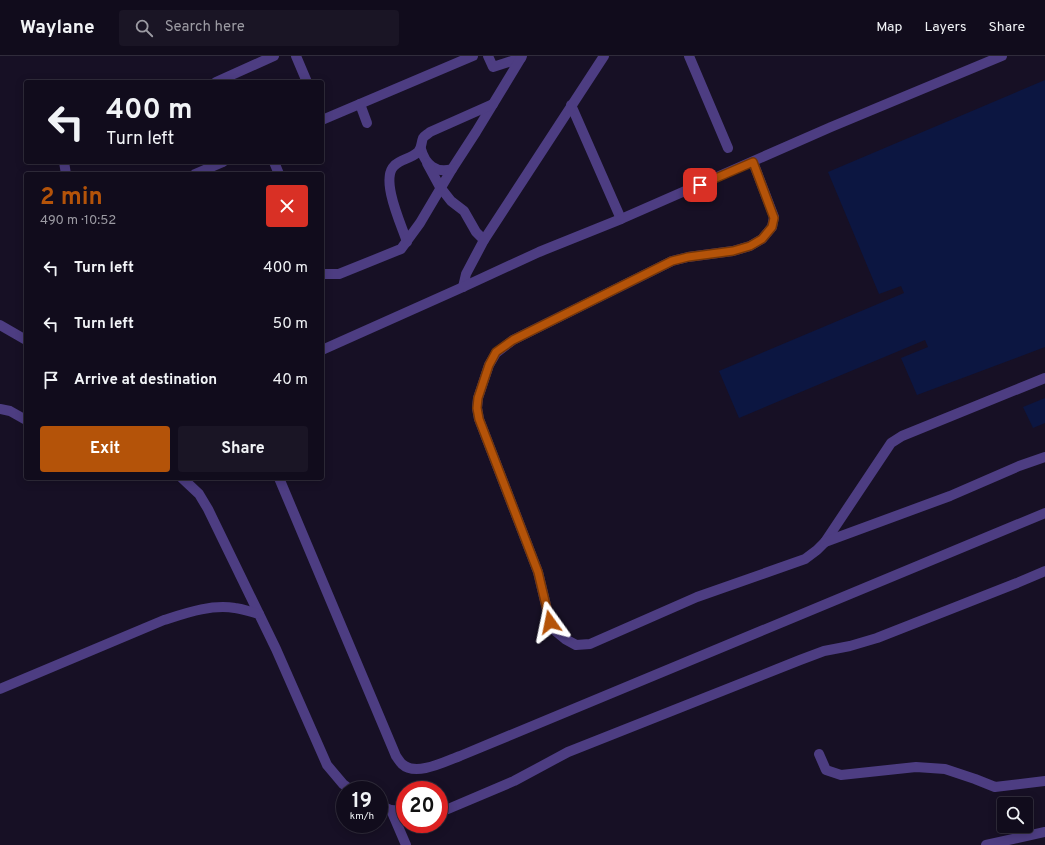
<!DOCTYPE html>
<html lang="en">
<head>
<meta charset="utf-8">
<style>
  :root { --surface:#110c1c; --page:#1a1525; --text:#f1f3f6; --muted:#9c9ba3; --line:#302c3b; --accent:#b45309 }
  body { margin:0; font-family:Overpass,sans-serif; background:var(--page); color:var(--text); height:100vh; display:flex; flex-direction:column; font-size:15px; white-space:nowrap }
  * { box-sizing:border-box; margin:0 }
  p { font-size:13px; color:var(--muted) }
  .icon { flex:none; width:22px; height:22px; fill:none; stroke:currentColor; stroke-width:2; stroke-linecap:round; stroke-linejoin:round }
  .map { position:relative; flex:1; overflow:hidden }
  .panel { position:absolute; left:24px; top:116px; width:300px; height:308px; display:flex; flex-direction:column; background:var(--surface); border-radius:4px; box-shadow:0 2px 10px #0003,0 0 0 1px var(--line) }
  .panel>* { flex:none }
  .top-card { position:absolute; left:24px; top:24px; width:300px; height:84px; border-radius:4px; box-shadow:0 2px 10px #0003,0 0 0 1px var(--line); background:#110c1c; color:var(--text); overflow:hidden }
  .buttons { position:absolute; left:997px; top:741px; display:grid; gap:8px }
  .buttons a { display:grid; place-items:center; width:36px; height:36px; border-radius:4px; background:var(--surface); box-shadow:0 2px 10px #0003,0 0 0 1px var(--line); font-size:20px }
  .speed { position:absolute; left:336px; top:725px; display:flex; gap:8px; font-size:20px; font-weight:700; text-align:center }
  .speed>* { display:grid; place-content:center; width:52px; height:52px; border-radius:50%; background:var(--surface); box-shadow:0 2px 10px #0003,0 0 0 1px var(--line); line-height:1 }
  .speed small { font-size:10px; font-weight:400 }
  .speed .limit { border:6px solid #d22; background:#fff; color:#111 }
  .pin { position:absolute; display:grid; place-items:center; width:34px; height:34px; color:#fff; margin:-17px; border-radius:8px; box-shadow:0 2px 6px #0006 }
  .me { position:absolute; width:44px; margin:-22px; rotate:348deg; stroke-linejoin:round; filter:drop-shadow(0 0 3px #0008) }
  .turn { display:flex; align-items:center; gap:14px; height:84px; padding:0 16px; font-size:18px }
  .turn .icon { width:52px; height:52px; stroke-width:2.5 }
  .turn b { display:block; font-size:28px; line-height:34px }
  .round { display:grid; place-items:center; flex:none; width:42px; height:42px; border-radius:4px; background:var(--page) }
  .summary { display:flex; align-items:center; justify-content:space-between; height:68px; padding:0 16px }
  h1 { font-size:24px; font-weight:700; line-height:30px; color:var(--accent) }
  .button { display:flex; gap:8px; margin-top:auto; padding:8px 16px }
  .button a { flex:1; height:46px; border-radius:4px; background:var(--accent); color:#fff; font-size:16px; font-weight:700; line-height:46px; text-align:center }
  .button a+a { background:var(--page); color:var(--text) }
  ul { padding:0; list-style:none }
  li { display:flex; align-items:center; gap:12px; height:56px; padding:0 16px }
  li div { flex:1 }
  li b { display:block; font-size:15px }
  li em { font-style:normal }
  header { display:flex; align-items:center; gap:24px; box-sizing:border-box; height:56px; padding:0 20px; background:var(--surface); border-bottom:1px solid var(--line) }
  header strong { font-size:19px }
  nav { display:flex; gap:22px; margin-inline-start:auto; font-size:14px }
  .search { width:280px; height:36px; background:var(--page); display:flex; align-items:center; gap:10px; box-sizing:border-box; padding:0 14px; border-radius:4px; color:var(--muted); font-size:15px }
  .map>svg:first-child { display:block }
  .water { fill:#0c1641 }
  .lines { fill:none; stroke-linecap:round; stroke-linejoin:round }
  .minor { stroke:#4d3d82; stroke-width:10 }
  .route-casing { stroke:#753606; stroke-width:10 }
  .route { stroke:#b45309; stroke-width:7 }
</style>
</head>
<body>
<header>
<strong>Waylane</strong>
<div class="search"><svg class="icon" aria-label="search" viewBox="0 0 24 24"><circle cx="10" cy="10" r="6"/><path d="M15 15l6 6"/></svg>Search here</div>
<nav><a>Map</a><a>Layers</a><a>Share</a></nav>
</header>
<div class="map">
<svg width="1045" height="789" viewBox="0 0 1045 789">
  <rect width="100%" height="100%" fill="#171025"/>
  <g class="water">
    <path d="M1045,24v267l-128,48 -16,-37 27,-11 -3,-7 -186,78 -20,-47 185,-78 -3,-7 -22,8 -51,-122z"/>
    <path d="M1045,342v25l-12,5 -10,-21z"/>
  </g>
  <g class="lines">
    <g class="minor">
      <path d="M296,0l11,26"/>
      <path d="M488,0l5,11 28,-9 1,-2"/>
      <path d="M689,0l39,92"/>
      <path d="M216,26l58,-26"/>
      <path d="M360,48l7,19"/>
      <path d="M571,49l50,114"/>
      <path d="M322,64l151,-64"/>
      <path d="M421,93c4,15 15,25 31,20l24,-37 45,-74"/>
      <path d="M64,106l2,12"/>
      <path d="M274,106l5,12"/>
      <path d="M753,106l21,55 -2,10 -10,12 -12,7 -17,5 -45,6 -16,4 -14,7 -145,72 -17,13 -7,12 -11,33 -1,10 2,11 59,153 12,50 4,8 11,9 11,6 14,-1 107,-47 108,-38 12,-9 8,-8 66,-99 11,-7 143,-58"/>
      <path d="M427,107l13,24 11,14 13,10 12,21 8,8"/>
      <path d="M195,118l28,-12"/>
      <path d="M407,186c-5,-16 -27,-62 -13,-76 6,-7 17,-7 24,-14 4,-4 3,-9 5,-14 1,-2 5,-4 7,-6l63,-28"/>
      <path d="M322,218h17l62,-25 19,-26 32,-54"/>
      <path d="M463,231l3,-13 18,-34 120,-184"/>
      <path d="M0,269l26,15"/>
      <path d="M322,294l141,-63 76,-35 82,-33 210,-92 171,-71"/>
      <path d="M0,353l10,2 16,9"/>
      <path d="M182,422l17,16 9,15 68,140 51,116 16,19 8,6"/>
      <path d="M279,422l117,278c2,3 4,6 6,8 14,13 44,-3 58,-8l585,-243"/>
      <path d="M825,486l125,-46 69,-30 26,-9"/>
      <path d="M0,633l164,-69c22,-7 47,-16 71,-12 8,1 16,4 24,6"/>
      <path d="M819,698l7,16 15,5 75,-8 29,2 30,10 20,8 50,-6"/>
      <path d="M379,749l12,5 14,1"/>
      <path d="M391,754l15,35"/>
      <path d="M439,754l9,-1 66,-28 54,-29 232,-92 24,-9 26,-5 27,-8 140,-55 28,-12"/>
      <path d="M986,789l59,-13"/>
    </g>
  </g>
  <g class="lines">
    <defs>
      <path id="route" d="M550,566l-12,-50 -59,-153 -2,-11 1,-10 11,-33 7,-13 17,-12 159,-79 16,-4 45,-6 17,-5 12,-7 10,-12 2,-9 -21,-56 -53,23"/>
    </defs>
    <use href="#route" class="route-casing"/>
    <use href="#route" class="route"/>
  </g>
</svg>
<div class="buttons">
<a><svg class="icon" aria-label="search" viewBox="0 0 24 24"><circle cx="10" cy="10" r="6"/><path d="M15 15l6 6"/></svg></a>
</div>
<div class="speed"><div>19<small>km/h</small></div><div class="limit">20</div></div>
<div class="pin" style="left:700px;top:129px;background:#d93025"><svg class="icon" aria-label="arrive" viewBox="0 0 24 24"><path d="M6 21V4h12l-3 4 3 4H6"/></svg></div>
<svg class="me" style="left:550px;top:566px" viewBox="-20 -20 40 40"><path d="M0-17L14 15 0 8-14 15z" fill="#b45309" stroke="#fff" stroke-width="4"/></svg>
<div class="top-card">
<div class="turn"><svg class="icon" aria-label="left" viewBox="0 0 24 24"><path d="M17 20v-9H6M10 6l-5 5 5 5"/></svg><div><b>400 m</b>Turn left</div></div>
</div>
<section class="panel">
<div class="summary"><div><h1>2 min</h1><p>490 m · 10:52</p></div><a class="round" style="background:#d93025;color:#fff"><svg class="icon" aria-label="close" viewBox="0 0 24 24"><path d="M6 6l12 12M18 6L6 18"/></svg></a></div>
<ul>
<li><svg class="icon" aria-label="left" viewBox="0 0 24 24"><path d="M17 20v-9H6M10 6l-5 5 5 5"/></svg><div><b>Turn left</b></div><em>400 m</em></li>
<li><svg class="icon" aria-label="left" viewBox="0 0 24 24"><path d="M17 20v-9H6M10 6l-5 5 5 5"/></svg><div><b>Turn left</b></div><em>50 m</em></li>
<li><svg class="icon" aria-label="arrive" viewBox="0 0 24 24"><path d="M6 21V4h12l-3 4 3 4H6"/></svg><div><b>Arrive at destination</b></div><em>40 m</em></li>
</ul>
<div class="button"><a>Exit</a><a>Share</a></div>
</section>
</div>
</body>
</html>
